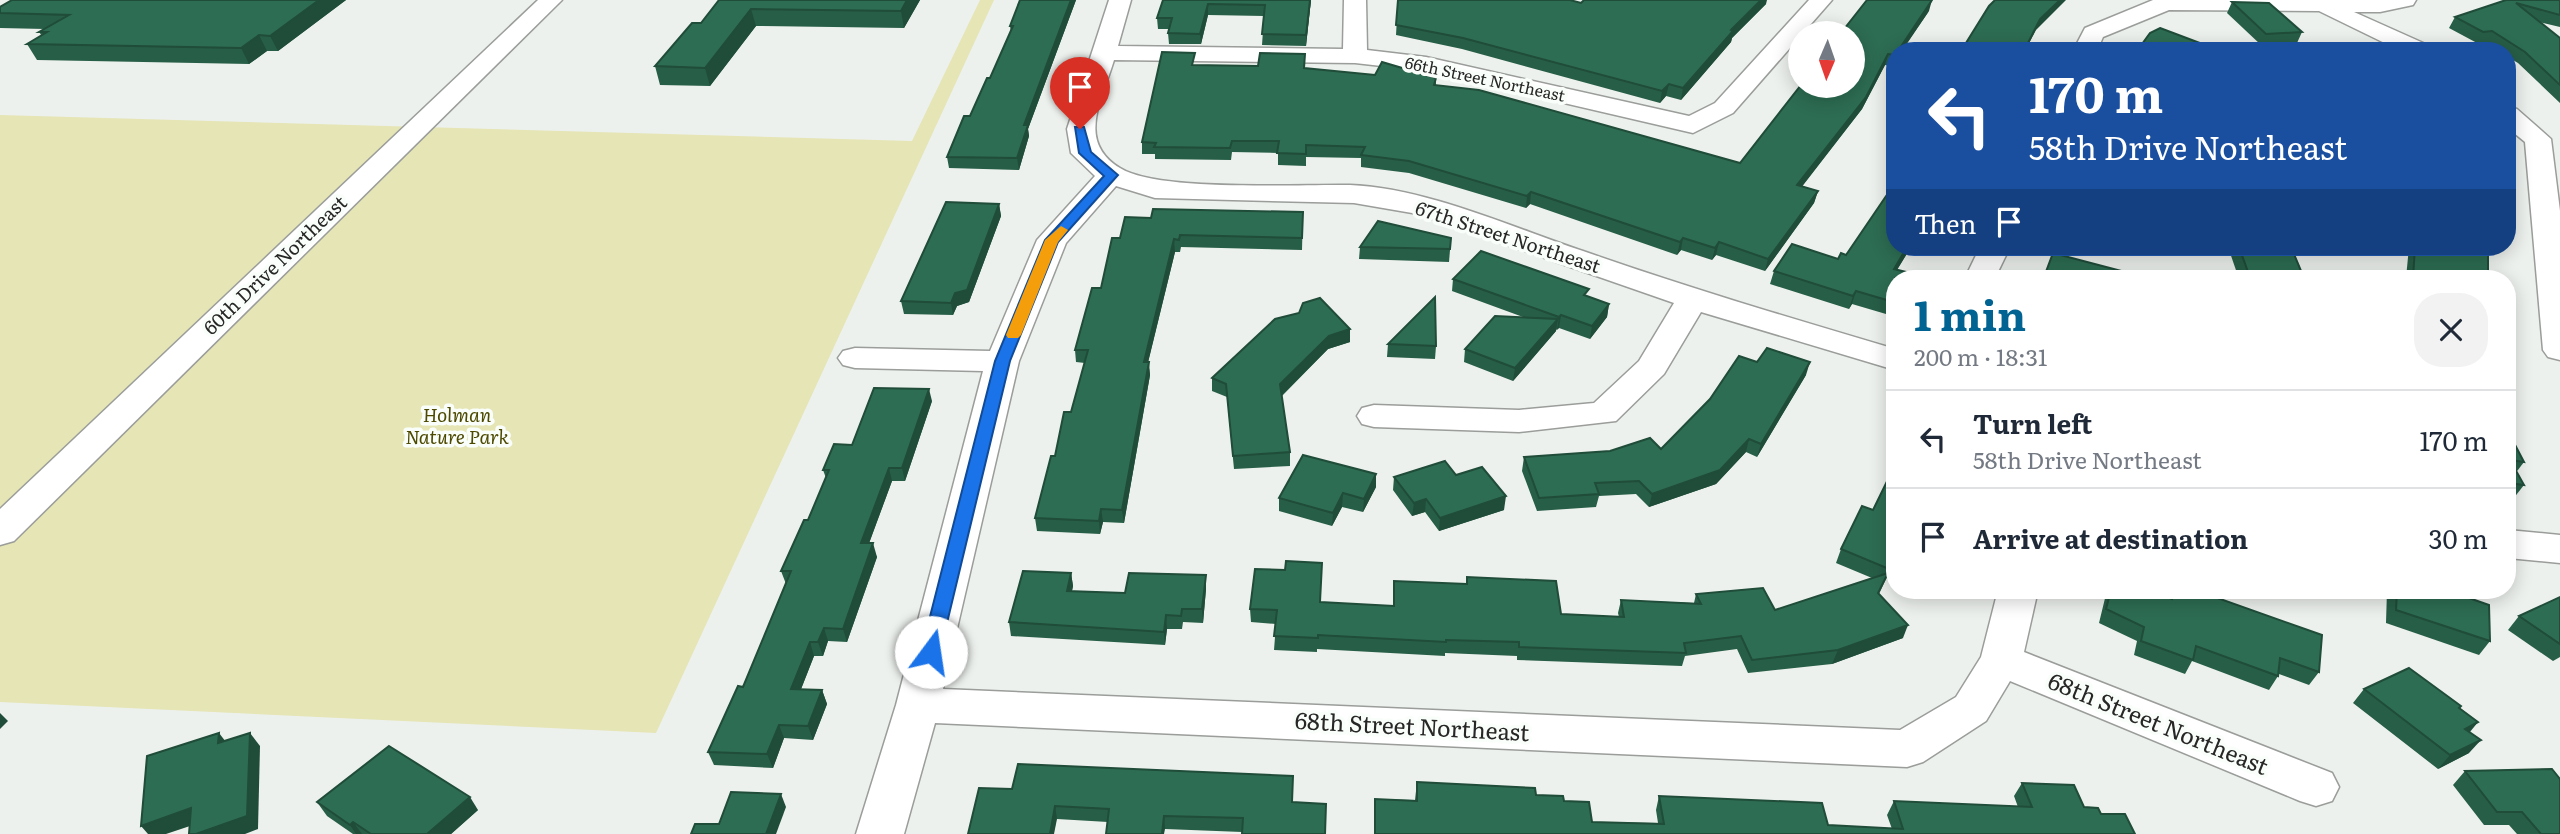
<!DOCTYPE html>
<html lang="en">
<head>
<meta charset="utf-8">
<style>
  :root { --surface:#fff; --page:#f2f2f3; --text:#1f2937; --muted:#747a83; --line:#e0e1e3; --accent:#006392 }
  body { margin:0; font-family:Literata,serif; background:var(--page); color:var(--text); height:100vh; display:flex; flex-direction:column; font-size:26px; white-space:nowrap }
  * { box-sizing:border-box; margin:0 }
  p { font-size:23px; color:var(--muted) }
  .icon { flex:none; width:38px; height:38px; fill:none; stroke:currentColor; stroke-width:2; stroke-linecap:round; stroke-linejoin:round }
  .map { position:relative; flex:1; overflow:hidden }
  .sheet { position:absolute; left:1886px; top:270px; width:630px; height:329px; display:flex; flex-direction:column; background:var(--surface); border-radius:28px; box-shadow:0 4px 18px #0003 }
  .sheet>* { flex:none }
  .top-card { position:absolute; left:1886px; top:42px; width:630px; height:214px; border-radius:28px; box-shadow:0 4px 18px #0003; background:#1a4fa0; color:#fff; overflow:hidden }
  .needle { width:46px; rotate:182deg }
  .tools { position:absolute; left:1788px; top:21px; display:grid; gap:14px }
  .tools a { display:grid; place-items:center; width:77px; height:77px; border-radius:50%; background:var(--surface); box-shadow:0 4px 18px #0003; font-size:35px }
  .pin { position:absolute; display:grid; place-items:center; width:60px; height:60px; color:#fff; margin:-72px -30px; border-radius:50% 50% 50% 0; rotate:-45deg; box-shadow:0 0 7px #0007 }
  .pin .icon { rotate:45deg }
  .me { position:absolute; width:77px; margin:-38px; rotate:14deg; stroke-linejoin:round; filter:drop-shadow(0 0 5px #0008) }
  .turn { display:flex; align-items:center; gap:24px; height:147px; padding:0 28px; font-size:32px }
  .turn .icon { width:91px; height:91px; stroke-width:2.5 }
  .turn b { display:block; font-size:49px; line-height:60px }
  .then { display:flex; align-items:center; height:66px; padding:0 28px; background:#0003; gap:14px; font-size:26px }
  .round { display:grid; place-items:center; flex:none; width:74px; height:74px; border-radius:28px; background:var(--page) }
  .headline { display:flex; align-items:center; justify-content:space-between; height:119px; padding:0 28px }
  h1 { font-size:42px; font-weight:700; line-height:52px; color:var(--accent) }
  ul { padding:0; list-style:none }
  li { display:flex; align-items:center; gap:21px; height:98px; padding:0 28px; border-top:2px solid var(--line) }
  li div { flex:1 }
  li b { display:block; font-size:26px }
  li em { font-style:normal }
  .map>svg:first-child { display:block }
  .green { fill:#e5e5b5 }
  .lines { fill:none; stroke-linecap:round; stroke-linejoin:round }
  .street-casing { stroke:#9a9d9a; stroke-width:3 }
  .street { fill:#fff; fill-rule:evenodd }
  .wall { fill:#275e47 }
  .shaded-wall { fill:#204c3a }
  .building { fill:#2d6d53; stroke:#204c3a; stroke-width:2 }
  .route { fill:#1a73e8; stroke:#114b97; stroke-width:2 }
  .slow { fill:#f59e0b }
  .labels { text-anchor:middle; stroke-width:7; stroke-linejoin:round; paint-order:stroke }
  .far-street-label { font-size:16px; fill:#262726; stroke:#fafefa }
  .street-label { font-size:19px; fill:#262726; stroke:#fafefa }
  .park-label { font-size:19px; font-style:italic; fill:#4d4a00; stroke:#fafefa }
  .near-street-label { font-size:23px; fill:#262726; stroke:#fafefa }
</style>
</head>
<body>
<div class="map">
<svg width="2560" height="834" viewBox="0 0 2560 834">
  <rect width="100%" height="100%" fill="#edf1ed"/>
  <path class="green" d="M980,0h14l-338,733 -656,-31v-587l912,26z"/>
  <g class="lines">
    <defs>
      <g id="street">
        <path d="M538,0h24l-548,541 -14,4v-36z"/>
        <path d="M1109,0h22l-13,46 225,3 1,-49h22l1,50 59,7 263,59 26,-13 94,-103h23l-99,113 -40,20 -267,-62 -71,-8 -241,-3c-12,40 -38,81 6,108 38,24 178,16 230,17 76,3 161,42 233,66 103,36 207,67 312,98v21l-194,-58 -37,62 -48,47 -97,11 -145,-5 -12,-3 -5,-8 5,-8 12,-3 145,5 75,-7 45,-42 35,-58 -256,-89 -64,-11 -199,-5 -39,-12 -50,57 -47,118 -76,328 957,41 56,-33 25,-40 17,-67h40l-14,62 308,121 7,14 -7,14 -16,5 -16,-5 -290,-120 -24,40 -63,41 -16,5 -972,-44 -31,111h-48l40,-129 87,-334 -128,-3 -12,-3 -5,-7 5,-7 12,-3 135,3 47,-111 58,-64 -24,-23 -4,-24z"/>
        <path d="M2153,0h263l-3,5 -33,7h-26l76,34 3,5h-32l-82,-40 -150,-1 -66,27 -6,14h-24l12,-23z"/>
        <path d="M2508,107l9,2 34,30 9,72v149l-12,-3 -5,-7 -18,-208 -17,-14z"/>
        <path d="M1980,247h30l-15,31h-30z"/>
        <path d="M2508,530l52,5v28l-52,-5z"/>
      </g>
    </defs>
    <use href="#street" class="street-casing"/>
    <use href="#street" class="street"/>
  </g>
  <g class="wall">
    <path d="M346,0l-68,51h-11l-18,13 -212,-4 -10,-16 15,-8 -3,-4 6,-3 -45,-1v-21z"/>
    <path d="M719,0h201l-16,28 -148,-2 -46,60 -50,-1 -5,-19 46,-43z"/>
    <path d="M1020,0h56l-48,129 1,7 -10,34 -70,-2 -2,-11 43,-79 21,-46 -1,-6z"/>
    <path d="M1163,0h148l-5,46 -44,-1 2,-29 -56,-1 -7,29h-32l-1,-11 1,-4h-11l-1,-11z"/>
    <path d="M1398,0l183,3 185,1 -34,34 -1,4 -50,58 -15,-4 -6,7 -198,-54 -66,-14z"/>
    <path d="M2506,0h54v27l-21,-5 21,16v65l-42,-40 -10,-6v-6h-9l-14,-9 -8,1 -28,-15 6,-11z"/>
    <path d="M2232,2l70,30 -5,11 -36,2 -34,-32z"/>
    <path d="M1929,11l-38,55 -6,-1 -23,44 -60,77 16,5 -4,12 -49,68 -49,-16 -4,5 -31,-10 -4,5 -147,-51 -4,4 -117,-35 -48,-6v-9l-55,-1v9l-28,-1v-12l-46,-1 -1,8 -76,-1v-5h-13v-12l54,-77 108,3 71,7 61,3v8l304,77z"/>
    <path d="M999,204l2,12 -32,86 -12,4 -4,9 -49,-1 -3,-13z"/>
    <path d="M1303,212l-1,38 -121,-3 -1,5h-5l-27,110 2,13 -26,148 -21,-1 -3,12 -63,-3 -2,-13 20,-62 16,-44 14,-49 -9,-1 -1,-12 26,-62 19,-50z"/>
    <path d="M1451,238l-2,24 -90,-3 1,-12z"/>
    <path d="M1895,247h16l-14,23 -2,8v19l-9,17 -34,-10 -3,5 -79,-25 4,-13 64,-12 8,-4z"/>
    <path d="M2228,247h63l13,31 -66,-2z"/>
    <path d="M2409,247h79v31h-82z"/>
    <path d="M1453,279l135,18 21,7 -2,13 -17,22 -31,-11 -3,2v1l-43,50 -49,-19 1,-13 58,-32 -71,-26z"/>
    <path d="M1350,329v13l-22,7 -46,47 8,56v14l-56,3 -7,-72 -15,-6v-13z"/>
    <path d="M1388,344l48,2 -1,13 -48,-2z"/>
    <path d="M1757,362l49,13 -49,82 -11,-5 -30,32 -67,23 -13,-13 -37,2 -3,11 -59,4 -15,-40 2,-14 137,-8z"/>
    <path d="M932,401l-27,80h-13l-23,62 8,14 -30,85 -19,-1 -5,15h-9l-13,33 21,1 5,14 -14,36 -29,-2 -11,30 -59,-3 -6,-13 35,-65 43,-103 -5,-13 27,-51 18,-42 -3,-8 29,-25z"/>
    <path d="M2513,441l11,21 -16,21z"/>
    <path d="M1895,465v97h-1l-15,32 24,44 -71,26 -84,9 -11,-24 -52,7 -3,10 -165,-6v-4l-72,-3v3l-128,-7v3l-43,-2 2,-26 -25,-2 -1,-13 70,-7 73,4 1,-25 72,3 1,-7 94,37 58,3 -1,-4 3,-13 73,3 2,-9 79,16 97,-32 -36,-15 5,-14 32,-39z"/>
    <path d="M1456,475l48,35 -65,21 -14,-19 -13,4 -19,-26 1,-13z"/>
    <path d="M2508,483l16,2 -11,14 -5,-1z"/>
    <path d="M1376,487l-13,25 -21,-5 -10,19 -53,-15v-13z"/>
    <path d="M1071,573l2,13 -1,5 53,2 81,-18v14l-3,34 -20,-1 -1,7h-15l-2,16 -154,-9 -2,-14z"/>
    <path d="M2107,590h39l21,7 5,-7h23l124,82 -10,13 -30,-11 -1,2 -9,14 -77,-29 -7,13 -51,-19 3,-14 -38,-18z"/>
    <path d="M2307,590h14l-3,4z"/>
    <path d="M2387,590h78l25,51 -11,14 -93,-32z"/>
    <path d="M2560,597v60l-7,4 -45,-31 11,-14z"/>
    <path d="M2364,689l97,17 -1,2 18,14 -8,10 -1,21 -31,16 -85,-66z"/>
    <path d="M2465,771l95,63h-43l-8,-9h-25l-31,-40z"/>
    <path d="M1293,776l-51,56 -77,-3 -57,-7 -51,-3 -45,-30z"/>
    <path d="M1417,782l119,13 28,6 28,21 66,1 -2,-13 3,-14 169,29 64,4 -5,-14 7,-14 124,6 -4,-11 8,-13 79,31 34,20h-761l1,-35 40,1z"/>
    <path d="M317,802l161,8 -27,24h-98l-26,-18z"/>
  </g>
  <g class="shaded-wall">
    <path d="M319,0h27l-68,51 -8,-15z"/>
    <path d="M907,0h13l-16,28 -3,-17z"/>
    <path d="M1071,0h5l-48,129 1,7 -10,34 -2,-12 7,-33z"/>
    <path d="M1310,0h1l-5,46v-11z"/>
    <path d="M1761,0h6l-1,4 -34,34 -1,4 -50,58 2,-12 48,-58z"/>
    <path d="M1932,0l-3,11 -27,40h-4z"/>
    <path d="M2060,0h6l-30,30 -11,21h-1l16,-32z"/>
    <path d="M1208,4v11l-7,29 -1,-10z"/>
    <path d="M751,9l5,17 -46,60 -5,-18z"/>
    <path d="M259,35l8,16 -18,13 -8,-16z"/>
    <path d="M1888,54l-3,11 -23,44 -68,88 3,-12z"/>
    <path d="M1669,84l-3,12 -6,7 2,-12z"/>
    <path d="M1818,191l-4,12 -49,68 3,-12z"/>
    <path d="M1531,192l-1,12 -4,4 1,-12z"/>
    <path d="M999,204l2,12 -32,86 -12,4 -4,9 -2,-12 4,-10z"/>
    <path d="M1683,238l-2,12 -4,5 3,-13z"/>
    <path d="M1174,239l1,13 -30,123 -1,-13z"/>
    <path d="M1719,242l-3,13 -4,5 3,-12z"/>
    <path d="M1907,247h4l-21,34 4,-12z"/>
    <path d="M1856,291l-4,13 -3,5 4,-13z"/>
    <path d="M1895,292v5l-9,17 4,-13z"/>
    <path d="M1609,304l-2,13 -17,22 2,-13z"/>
    <path d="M1561,315l-2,13 -2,2 2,-13z"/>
    <path d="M1558,319l-2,12 -43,50 2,-13z"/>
    <path d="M1350,329v13l-22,7 -48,48v-13l49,-48z"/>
    <path d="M1149,362l1,13 -26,148 -2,-13z"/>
    <path d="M1810,362l-4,13 -49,82 4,-13z"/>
    <path d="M929,389l3,12 -27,80 -3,-13z"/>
    <path d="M1749,439l-3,13 -30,32 -67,23 3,-13z"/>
    <path d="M889,468l3,13 -28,76 -3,-14z"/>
    <path d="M1376,474v13l-13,25 1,-13z"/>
    <path d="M1343,493l-1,14 -10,19 1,-13z"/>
    <path d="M1506,496l-2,14 -65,21 1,-13z"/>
    <path d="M1426,499l-1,13 -13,4 2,-13z"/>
    <path d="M1101,509l2,13 -3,12 -1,-13z"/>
    <path d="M873,543l4,14 -30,85 -4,-13z"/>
    <path d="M1071,573l2,13 -4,18 -2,-13z"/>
    <path d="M1206,575v14l-3,34 -1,-14z"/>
    <path d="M1166,615l1,14 -2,16 -1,-13z"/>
    <path d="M1908,625l-5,13 -71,26 6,-14z"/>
    <path d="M824,628l4,13 -5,15 -5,-14z"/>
    <path d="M810,642l4,14 -18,46 -5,-13z"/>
    <path d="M822,690l5,14 -14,36 -5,-14z"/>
    <path d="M0,713l8,8 -8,8z"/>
    <path d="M2478,722l-12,13 -1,-6z"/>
    <path d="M779,725l5,13 -11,30 -6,-14z"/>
    <path d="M219,733l10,13 -11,-3z"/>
    <path d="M250,733l10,13 -2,83 -13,5h-49z"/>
    <path d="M2481,740l-12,13 -31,16 12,-14z"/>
    <path d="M781,794l5,13 -10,27h-10z"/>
    <path d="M470,797l8,13 -27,24h-24z"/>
    <path d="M1055,806l2,13 -3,15h-4z"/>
    <path d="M191,808l11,14 -36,12h-18l-7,-8z"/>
    <path d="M1164,816l1,13 -1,5h-2z"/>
    <path d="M353,822l9,12h-6l-6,-9z"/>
  </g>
  <g class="building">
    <path d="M12,0h307l-49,36 -11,-1 -18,13 -214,-4 20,-12h-8l30,-17 -69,-2v-6z"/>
    <path d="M719,0h188l-6,11 -150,-2 -46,59 -50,-2 37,-43h9z"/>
    <path d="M1020,0h51l-47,125h4l-11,33 -70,-1 17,-41h6l17,-38h3l23,-52h-3z"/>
    <path d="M1163,0h147l-4,35 -44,-1 3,-29 -57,-1 -8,30 -32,-1 4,-15h-15z"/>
    <path d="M1398,0h172l11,3 3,-3h177l-30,30 2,1 -50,57 -14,-4 -7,7 -199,-53 -67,-13z"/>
    <path d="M1867,0h65l-34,51h-3v4l-7,-1 -22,43 -69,88 21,6 -50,68 -49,-17 -4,6 -32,-10 -3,4 -149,-50 -4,4 -118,-35 -48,-6 4,-8 -59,-2v9l-29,-1 2,-12h-47l-2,7 -76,-1 2,-4 -14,-1 20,-90 33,1 -3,12 66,1 2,-13 45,1 -1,14 71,7 7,-13 54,16 -2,7 45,5 261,73 61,-78 52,1v-53h-12z"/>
    <path d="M1995,0h65l-20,19 -16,32h-63l28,-45z"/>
    <path d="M2506,0h54v15l-44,-12 44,35v47l-35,-33 -33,-21 -9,1 -28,-15z"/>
    <path d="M2232,2l37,1 33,29 -36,2z"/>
    <path d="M2160,28l61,23h-84l13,-18z"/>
    <path d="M1895,183v64h12l-13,22 12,3 -3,6h-8v14l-5,9 -34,-10 -3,5 -79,-25 18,-27 46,15 3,-6 5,2z"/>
    <path d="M946,202l53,2 -32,86 -12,3 -4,10 -50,-2z"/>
    <path d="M1153,209l150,3 -1,26 -122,-3 -1,5 -5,-1 -30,123h5l-27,148 -21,-1 -2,12 -64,-3 16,-62h4l9,-44h7l17,-62h-13l17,-62h9l11,-50h8l5,-21 26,1z"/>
    <path d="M1378,221l73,17 -1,11 -90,-2z"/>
    <path d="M2239,247h52l13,31h-71l15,-6z"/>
    <path d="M2415,247h73v31h-75z"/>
    <path d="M1481,251l108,38 -5,6 25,9 -17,22 -31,-11 -2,2 -106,-38z"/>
    <path d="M2053,253l72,19 -2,5 5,1h-80l-4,-1z"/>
    <path d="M1435,297l1,49 -48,-2z"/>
    <path d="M1320,298l30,31 -21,7 -49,48 10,68 -57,4 -7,-72 -14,-6 63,-59 24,-6 4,-10z"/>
    <path d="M1495,316l63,3 -43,49 -50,-19z"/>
    <path d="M1767,348l43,14 -49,82 -12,-5 -29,31 -68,24 -13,-13 -44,2 4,11 -60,4 -15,-41 86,-6 40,-13 11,11 49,-50 29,-43 18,6z"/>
    <path d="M874,388l55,1 -27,79h-13l-28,75h12l-30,86 -19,-1 -6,14h-8l-19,47 31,1 -14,36 -29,-1 -12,29 -59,-2 30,-66 5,1 48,-116h-10l23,-51h4l21,-50h-6l11,-26 18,1z"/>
    <path d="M2508,425l5,16 11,21 -14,-2 14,25 -16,-2z"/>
    <path d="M1303,455l73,19 -12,25 -21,-6 -10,20 -54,-15z"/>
    <path d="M1445,461l11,14 26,-8 24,29 -66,22 -14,-19 -12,4 -20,-26z"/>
    <path d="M1895,465v91l-6,13 -48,-20 21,-43 11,4z"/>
    <path d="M1286,561l36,2 -2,39 74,4v-25l73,3v-7l89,4 5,33 63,3 -3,-17 80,4 -5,-10 67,-6 12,22 113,-37 -10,20 30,32 -70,25 -86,10 -11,-24 -57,7 2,10 -167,-6v-5l-73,-2v2l-128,-7v3l-44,-2 3,-26 -27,-1 5,-40 30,1z"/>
    <path d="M1023,571l48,2 -4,18 58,2 4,-20 77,2 -4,34h-20l-1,7 -15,-1 -2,17 -155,-10z"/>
    <path d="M2111,590h35l26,9 2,-9h21l127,45 -3,37 -39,-14 -2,18 -82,-30 -3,14 -52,-19 3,-14 -38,-18z"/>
    <path d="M2397,590h68l5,1 -1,7 20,7 1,36 -94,-31z"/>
    <path d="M2560,597v47l-41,-28z"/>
    <path d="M2409,668l52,38 -2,2 19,14 -13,7 16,11 -31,15 -86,-66z"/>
    <path d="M219,733l-1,10 32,-10 -3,83 -51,18h-7l2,-26 -50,18 6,-70z"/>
    <path d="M389,746l81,51 -43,37h-56l-18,-12 -3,3 -33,-23z"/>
    <path d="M1018,764l275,12 -1,26 34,2 -1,30h-83l1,-16 -79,-2 -2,18h-56l3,-25 -54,-3 -5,28h-82l11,-46 33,1z"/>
    <path d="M2552,769l8,10v55h-19l-19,-22h-25l-32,-41z"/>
    <path d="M1417,782l118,6 1,7 27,1 1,5 25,1 3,20 72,2 -5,-28 163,7 6,22 75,4 -9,-28 138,6 -10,-24 52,2 10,22 14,1 3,6h24l10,20h-760v-35l42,2z"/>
    <path d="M731,792l50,2 -15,40h-75l4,-10h24z"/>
  </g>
  <path class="route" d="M1075,127h9l7,25 27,23 -60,67 -48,119 -70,291 -9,7 -10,-7 74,-291 50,-121 59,-64 -25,-23z"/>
  <path class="slow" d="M1061,226l7,4 -10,12 -37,93 -3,3h-10l-2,-3 39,-95z"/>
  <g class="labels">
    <g class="far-street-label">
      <text transform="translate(1485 79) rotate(12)" y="6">66th Street Northeast</text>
    </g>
    <g class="street-label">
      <text transform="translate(1508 237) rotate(18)" y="7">67th Street Northeast</text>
      <text transform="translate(275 265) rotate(-44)" y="7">60th Drive Northeast</text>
    </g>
    <g class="park-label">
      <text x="457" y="422">Holman<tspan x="457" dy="22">Nature Park</tspan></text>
    </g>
    <g class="near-street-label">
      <text transform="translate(2158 724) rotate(22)" y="8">68th Street Northeast</text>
      <text transform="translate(1412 727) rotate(3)" y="8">68th Street Northeast</text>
    </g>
  </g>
</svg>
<div class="tools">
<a><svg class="needle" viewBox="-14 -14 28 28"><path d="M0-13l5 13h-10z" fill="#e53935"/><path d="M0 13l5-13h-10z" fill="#747a83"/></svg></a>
</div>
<div class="pin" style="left:1080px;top:129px;background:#d93025"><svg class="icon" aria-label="arrive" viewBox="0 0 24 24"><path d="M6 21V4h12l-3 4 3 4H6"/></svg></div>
<svg class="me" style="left:931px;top:652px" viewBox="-20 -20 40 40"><circle r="19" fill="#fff"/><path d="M0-13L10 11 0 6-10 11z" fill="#1a73e8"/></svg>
<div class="top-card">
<div class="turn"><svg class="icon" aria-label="left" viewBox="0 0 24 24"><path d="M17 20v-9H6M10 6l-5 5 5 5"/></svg><div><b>170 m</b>58th Drive Northeast</div></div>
<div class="then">Then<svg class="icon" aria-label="arrive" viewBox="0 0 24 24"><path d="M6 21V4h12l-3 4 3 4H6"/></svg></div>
</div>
<section class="sheet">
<div class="headline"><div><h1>1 min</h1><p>200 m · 18:31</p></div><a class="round"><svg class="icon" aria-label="close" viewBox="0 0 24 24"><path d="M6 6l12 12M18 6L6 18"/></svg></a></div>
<ul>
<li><svg class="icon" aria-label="left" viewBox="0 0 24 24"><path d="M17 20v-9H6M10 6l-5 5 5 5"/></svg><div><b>Turn left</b><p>58th Drive Northeast</p></div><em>170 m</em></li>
<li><svg class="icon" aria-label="arrive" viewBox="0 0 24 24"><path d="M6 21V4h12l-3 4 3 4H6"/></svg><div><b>Arrive at destination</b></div><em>30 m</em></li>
</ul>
</section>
</div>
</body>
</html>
